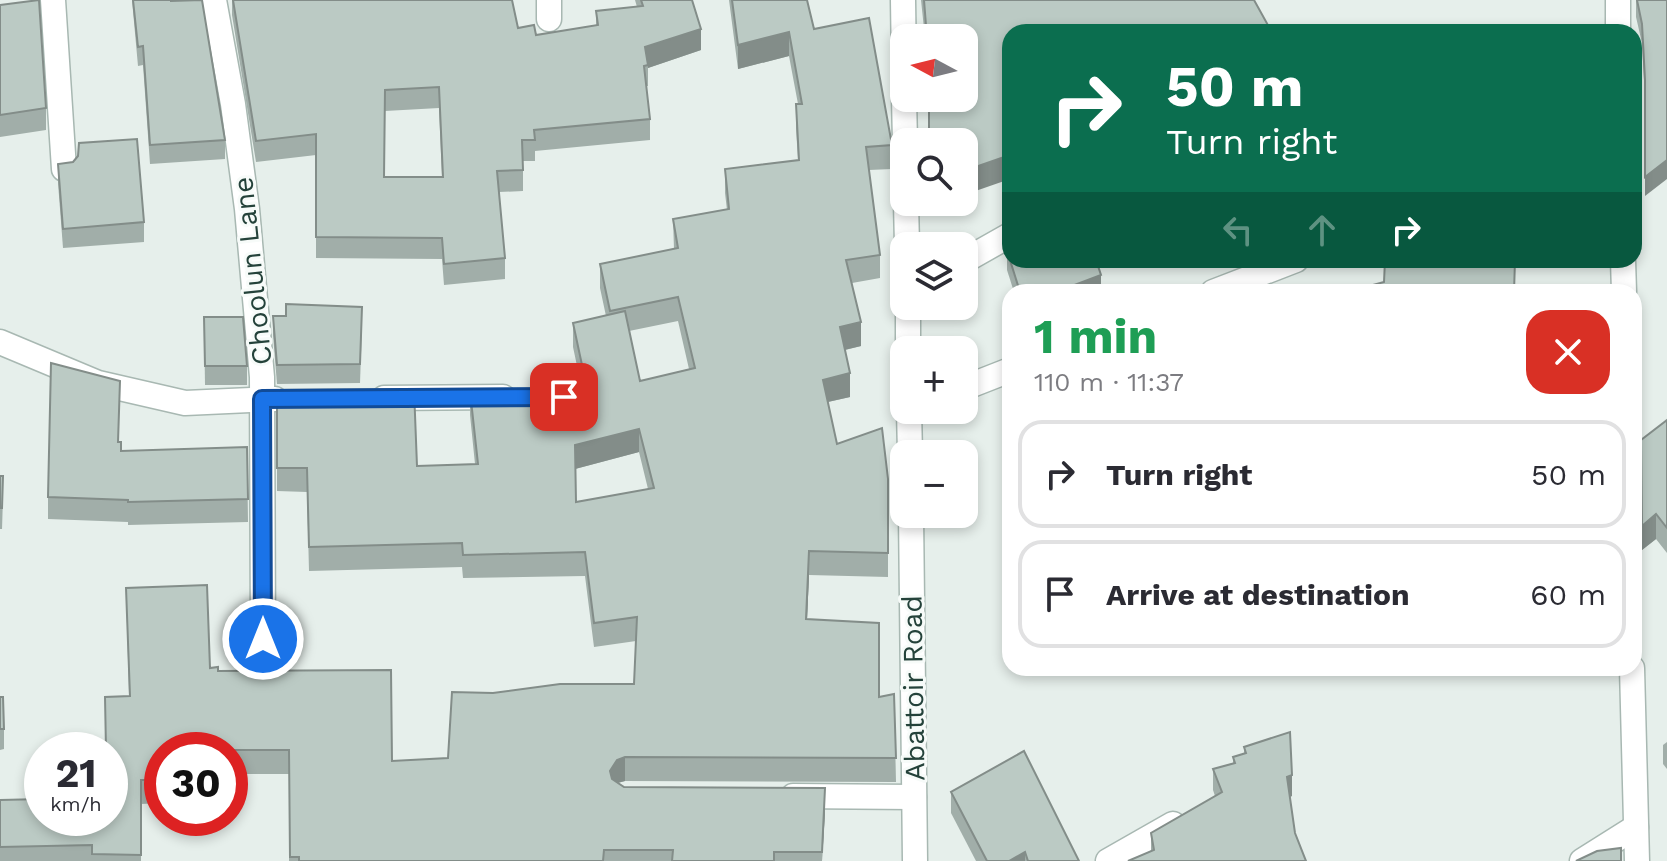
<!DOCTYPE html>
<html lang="en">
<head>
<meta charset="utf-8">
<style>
  :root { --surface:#fff; --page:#f7f7f7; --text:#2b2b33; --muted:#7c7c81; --line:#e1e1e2 }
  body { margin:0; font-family:"Work Sans",sans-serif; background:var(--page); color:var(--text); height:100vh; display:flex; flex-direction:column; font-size:30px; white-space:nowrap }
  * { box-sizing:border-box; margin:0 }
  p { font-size:26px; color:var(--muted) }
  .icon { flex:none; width:44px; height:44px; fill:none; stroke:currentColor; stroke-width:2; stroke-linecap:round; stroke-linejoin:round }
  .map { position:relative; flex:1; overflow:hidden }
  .side { position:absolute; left:1002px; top:284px; width:640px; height:392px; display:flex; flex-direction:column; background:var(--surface); border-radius:24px; box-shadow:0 4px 12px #0003 }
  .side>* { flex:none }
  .top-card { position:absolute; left:1002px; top:24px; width:640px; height:244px; border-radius:24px; box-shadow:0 4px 12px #0003; background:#0b6e4f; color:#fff; overflow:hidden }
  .needle { width:52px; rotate:277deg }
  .tools { position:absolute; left:890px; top:24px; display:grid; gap:16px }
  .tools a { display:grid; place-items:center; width:88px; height:88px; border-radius:16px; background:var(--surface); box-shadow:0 4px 12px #0003; font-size:40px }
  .speed { position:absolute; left:24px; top:732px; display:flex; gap:16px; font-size:40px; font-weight:700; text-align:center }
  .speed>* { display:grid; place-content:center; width:104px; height:104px; border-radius:50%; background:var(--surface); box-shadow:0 4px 12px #0003; line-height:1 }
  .speed small { font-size:20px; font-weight:400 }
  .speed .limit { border:12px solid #d22; background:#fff; color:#111 }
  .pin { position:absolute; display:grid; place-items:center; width:68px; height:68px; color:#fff; margin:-34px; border-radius:16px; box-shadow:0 4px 12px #0006 }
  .me { position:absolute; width:88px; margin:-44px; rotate:0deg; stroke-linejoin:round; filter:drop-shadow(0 0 6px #0008) }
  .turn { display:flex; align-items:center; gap:28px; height:168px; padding:0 32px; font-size:36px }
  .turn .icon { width:104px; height:104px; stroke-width:2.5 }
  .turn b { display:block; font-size:56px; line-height:68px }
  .lanes { display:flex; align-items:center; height:76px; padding:0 32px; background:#0003; justify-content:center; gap:40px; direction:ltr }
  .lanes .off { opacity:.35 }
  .round { display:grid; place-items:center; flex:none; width:84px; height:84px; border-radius:24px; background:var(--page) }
  .headline { display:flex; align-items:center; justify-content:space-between; height:136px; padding:0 32px }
  h1 { font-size:48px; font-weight:700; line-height:60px; color:#1e9e55 }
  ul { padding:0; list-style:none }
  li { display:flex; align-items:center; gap:24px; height:108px; margin:0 16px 12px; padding:0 16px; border:4px solid var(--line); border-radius:24px }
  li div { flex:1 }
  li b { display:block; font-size:30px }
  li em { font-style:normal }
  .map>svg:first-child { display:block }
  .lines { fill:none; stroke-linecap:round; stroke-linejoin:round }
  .minor-casing { stroke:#a8b8b2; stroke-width:27 }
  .minor { stroke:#fff; stroke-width:24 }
  .wall { fill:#a1aea9; fill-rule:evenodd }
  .shaded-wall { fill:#838d89 }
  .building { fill:#bbcac4; stroke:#838d89; stroke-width:2; fill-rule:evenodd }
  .route-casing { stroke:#114b97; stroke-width:20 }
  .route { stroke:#1a73e8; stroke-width:14 }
  .labels { text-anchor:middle; stroke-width:6; stroke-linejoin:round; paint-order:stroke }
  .street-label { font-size:28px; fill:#24423a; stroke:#f7fbf9 }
</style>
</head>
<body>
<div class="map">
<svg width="1667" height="861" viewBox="0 0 1667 861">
  <rect width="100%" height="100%" fill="#e6efeb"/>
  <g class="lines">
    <defs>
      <g id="minor">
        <path d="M53,0l11,169"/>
        <path d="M214,0l19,104 14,105 15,168 1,262"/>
        <path d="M549,0v19"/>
        <path d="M903,0l1,66"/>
        <path d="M1618,0v32"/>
        <path d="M904,98l1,44"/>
        <path d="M906,202l1,44"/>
        <path d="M1623,260l1,32"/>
        <path d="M964,261l46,-26"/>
        <path d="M1213,292l83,-32"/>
        <path d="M908,306v44"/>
        <path d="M0,342l98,41 87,20 90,-4"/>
        <path d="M964,388l46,-18"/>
        <path d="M384,398l119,-1"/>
        <path d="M909,410l1,44"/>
        <path d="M911,514l4,347"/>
        <path d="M1632,668l5,193"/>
        <path d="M793,796l121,1"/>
        <path d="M1108,861l65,-37"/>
        <path d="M1582,861l54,-34"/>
      </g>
    </defs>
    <use href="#minor" class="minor-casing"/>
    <use href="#minor" class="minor"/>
  </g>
  <g class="wall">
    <path d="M132,0h39l54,140v19l-75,5 -7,-99 -5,1z"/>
    <path d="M232,0h280l6,28 18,7 60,-10v-14l41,-4 -2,-7h57l9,50 -53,18v18h-2l4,33v21l-115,11v10h-12v30l-24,1 6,66v21l-61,6 -2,-26 -126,-1v-103l-60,7 -24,-147zM439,108l3,69h-58l1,-66z"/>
    <path d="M729,0h78l7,29 78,116v24l-23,1 11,85v23l-28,5 9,63 -16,4 5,47 -22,5 9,42 51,35v98l-79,-2 -2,44 72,78 15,-3 2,88 -271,-1 -7,2 6,4 201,25 -3,49h-533v-87h-59v-24h-68v53l-21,1v57h-141v-61l42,18h68v-68h-4l-1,-53 24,-1 -3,-108 84,80 182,93 56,-3 45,-65 141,-9 2,-43 -42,6 -9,-71 -122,2 -1,-11 -153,4 -2,-79 -30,-1v-101l140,76 58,-2 -5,-49v-24l94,-3 8,-2 8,-6 -7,-33v-24l33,-7 -6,-28v-24l74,-15 -1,-30 54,-9 -2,-17v-24l73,-9 -2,-32v-24h2l-9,-48 -51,13zM678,321l11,48 -49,12 -11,-50zM639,452l9,37 -72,13 -1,-33z"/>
    <path d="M921,0h333l15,32h-259l-46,110h-35v-11l35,-93h-39z"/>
    <path d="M1636,0h31l-22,196v-97l-3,-56 -6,-26z"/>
    <path d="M0,5l46,103v22l-46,7z"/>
    <path d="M73,162l71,60v20l-81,6 -5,-65v-19z"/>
    <path d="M1007,250l94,42h-87l-7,-22z"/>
    <path d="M273,316l89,10 -2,57 -83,1 -4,-49z"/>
    <path d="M204,317l43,49v19h-42z"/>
    <path d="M1667,420v133l-11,-14 -14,11 -1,-110z"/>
    <path d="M119,442l2,9 126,-4 1,75 -120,3v-3l-80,-3v-22z"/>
    <path d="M0,476l3,21 -1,32h-2z"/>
    <path d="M0,697l4,32v20l-4,1z"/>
    <path d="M1667,742v27l-4,-5v-19z"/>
    <path d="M1244,747l48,49 -141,55v-18l64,-37 -2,-6v-21l20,-6v-6l11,-3z"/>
    <path d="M951,792l128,69h-103l-25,-48z"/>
  </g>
  <g class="shaded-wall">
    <path d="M1269,27v5h-10z"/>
    <path d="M701,29v21l-53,18 -3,-21z"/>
    <path d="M789,32v24l-51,13v-24z"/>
    <path d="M1010,155v24l-46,16v-24z"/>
    <path d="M1667,160v19l-22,17v-19z"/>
    <path d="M1101,275v17h-45z"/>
    <path d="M861,322v24l-21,5v-24z"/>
    <path d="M850,373v24l-27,6v-23z"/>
    <path d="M639,429v23l-64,17v-24z"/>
    <path d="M1656,514v25l-14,11v-24z"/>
    <path d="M809,551v24l-3,68v-24z"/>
    <path d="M625,757v24l-8,2 -7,12v-24l7,-11z"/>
    <path d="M1292,775v21l-5,2v-21z"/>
    <path d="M825,788v24l-3,49z"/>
    <path d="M1025,852v9h-16z"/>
  </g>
  <g class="building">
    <path d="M39,0l7,108 -46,7v-110z"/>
    <path d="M133,0h38v1l31,-1 23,140 -75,5 -7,-99 -5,1z"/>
    <path d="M233,0h279l6,28 16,-3 2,10 62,-10 -2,-14 47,-5 -2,-6h51l9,29 -56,18 3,18 -4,1 6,53 -116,11 1,10h-13l1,30 -26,1 8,87 -61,6 -2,-26 -126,-1v-103l-60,7zM439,87l4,90h-59l1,-87z"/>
    <path d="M732,0h75l7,29 55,-11 23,127 -26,2 14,108 -34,5 15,62 -21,5 10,46 -27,7 14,64 45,-16 6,51v74l-79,-2 -3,68 73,4v74l15,-3 2,64 -271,-1 -8,3 -7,11 2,8 12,8 201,1 -3,64h-48v9h-102l1,-11h-69l-1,11h-304v-4h-9l-1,-107h-127v30h-21v75l-49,-1v-9l-92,2v-47l42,-1v19h68v-68h-4l-1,-53 25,-1 -4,-108 81,-3 3,83 8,-1v4l173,-1 1,91 56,-3 4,-66 41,1 67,-9h74l3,-67 -43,6 -9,-71 -122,3 -1,-12 -153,4 -2,-79h-30v-78l137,-1 3,77 61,-2 -8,-73 94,-3 8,-2 5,-6 8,-1 -12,-56 52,-12 15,70 55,-13 -17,-71 -68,14 -10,-47 78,-16 -5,-29 56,-10 -4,-40 74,-9 -3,-56h6l-13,-72 -51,13zM639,429l15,59 -78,14 -1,-57z"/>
    <path d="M924,0h330l15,27 -10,5h-249v123l-46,16v-29h-32l-3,-11v-33h35v-60h-37z"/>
    <path d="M1637,0h30v160l-22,17v-97l-3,-56z"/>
    <path d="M137,139l7,83 -81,7 -5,-65 15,-2 5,-6 1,-13z"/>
    <path d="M1010,260h86l5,15 -45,17h-36z"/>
    <path d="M1385,260h130l-1,32h-167l37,-10z"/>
    <path d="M286,304l76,3 -2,57 -83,1 -4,-49h13z"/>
    <path d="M204,317h39l4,49h-42z"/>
    <path d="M51,363l69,18 -2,61h3v9l126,-4 1,52 -120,3v-2l-80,-3z"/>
    <path d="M1667,420v108l-11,-14 -14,12 -1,-86z"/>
    <path d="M0,476h3l-1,32h-2z"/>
    <path d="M0,697h3l1,32h-4z"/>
    <path d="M1290,732l2,43 -5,2 8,56 11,28h-178l26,-11 -3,-17 71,-41 -9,-23 22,-6 -2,-6 13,-4 -2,-6z"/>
    <path d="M1024,751l55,110h-51l-3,-9 -16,9h-22l-36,-69z"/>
    <path d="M1621,848v13h-45l21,-10z"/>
  </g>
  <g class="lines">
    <defs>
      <path id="route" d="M263,639l-1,-240 302,-2"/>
    </defs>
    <use href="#route" class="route-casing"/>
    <use href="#route" class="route"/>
  </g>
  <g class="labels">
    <g class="street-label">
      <text transform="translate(252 271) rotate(-96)" y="10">Choolun Lane</text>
      <text transform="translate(913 688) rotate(-91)" y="10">Abattoir Road</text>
    </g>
  </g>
</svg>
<div class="tools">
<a><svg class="needle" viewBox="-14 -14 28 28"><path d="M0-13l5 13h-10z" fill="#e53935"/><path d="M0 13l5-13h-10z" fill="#7c7c81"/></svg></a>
<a><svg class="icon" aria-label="search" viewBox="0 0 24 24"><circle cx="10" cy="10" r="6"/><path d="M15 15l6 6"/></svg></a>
<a><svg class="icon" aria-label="layers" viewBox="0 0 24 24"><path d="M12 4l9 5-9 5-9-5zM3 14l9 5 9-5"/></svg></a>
<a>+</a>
<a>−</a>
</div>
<div class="speed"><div>21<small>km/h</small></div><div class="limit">30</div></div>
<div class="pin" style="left:564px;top:397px;background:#d93025"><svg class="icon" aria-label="arrive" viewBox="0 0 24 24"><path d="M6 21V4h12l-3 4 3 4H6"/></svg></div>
<svg class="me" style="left:263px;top:639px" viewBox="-20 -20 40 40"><circle r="17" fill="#1a73e8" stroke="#fff" stroke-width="3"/><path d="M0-11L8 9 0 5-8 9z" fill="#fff"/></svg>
<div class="top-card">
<div class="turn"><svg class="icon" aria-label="right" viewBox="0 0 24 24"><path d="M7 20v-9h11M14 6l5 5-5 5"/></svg><div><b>50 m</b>Turn right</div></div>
<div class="lanes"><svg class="icon off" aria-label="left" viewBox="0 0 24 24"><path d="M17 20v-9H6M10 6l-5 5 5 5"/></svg><svg class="icon off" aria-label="ahead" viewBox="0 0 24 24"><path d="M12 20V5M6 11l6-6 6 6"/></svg><svg class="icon" aria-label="right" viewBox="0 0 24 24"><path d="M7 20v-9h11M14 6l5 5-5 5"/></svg></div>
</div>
<section class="side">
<div class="headline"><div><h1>1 min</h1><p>110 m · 11:37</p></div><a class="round" style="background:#d93025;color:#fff"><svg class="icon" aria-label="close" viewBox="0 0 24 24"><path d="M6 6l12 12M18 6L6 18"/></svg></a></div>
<ul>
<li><svg class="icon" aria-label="right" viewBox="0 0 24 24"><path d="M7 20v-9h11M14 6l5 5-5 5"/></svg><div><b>Turn right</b></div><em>50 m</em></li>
<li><svg class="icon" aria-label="arrive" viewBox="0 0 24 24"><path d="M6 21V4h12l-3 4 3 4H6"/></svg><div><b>Arrive at destination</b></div><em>60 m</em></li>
</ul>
</section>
</div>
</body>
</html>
